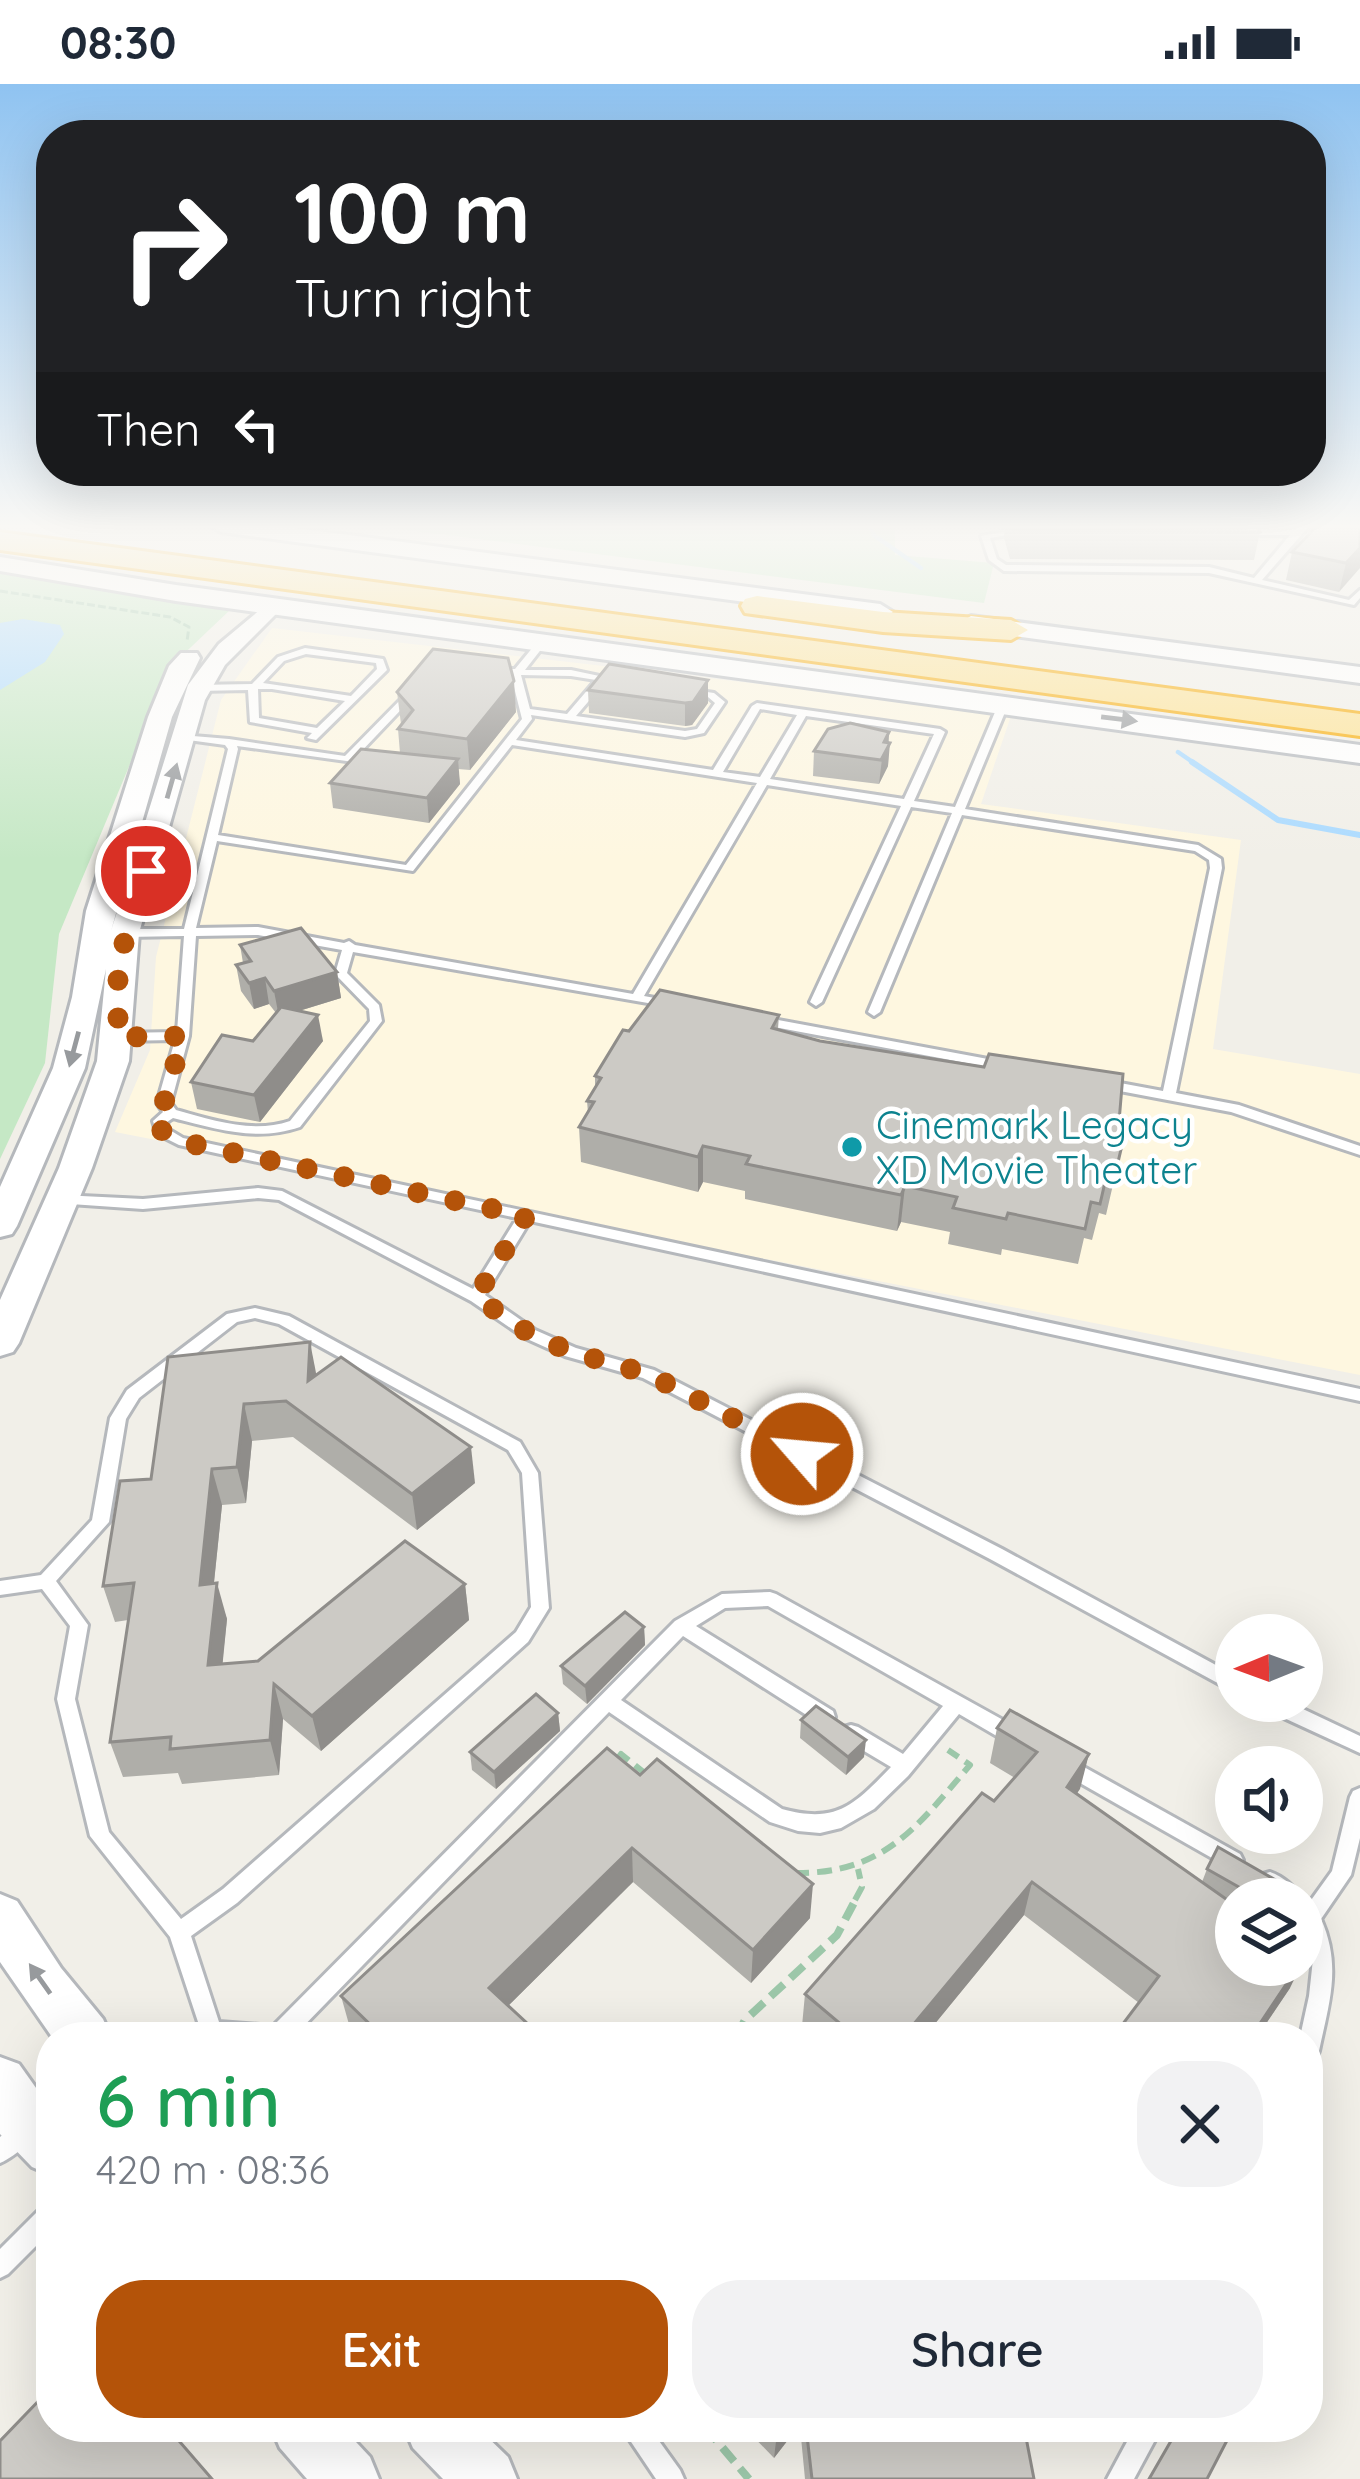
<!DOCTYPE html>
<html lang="en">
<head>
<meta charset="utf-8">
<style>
  :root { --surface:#fff; --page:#f2f2f3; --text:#1f2937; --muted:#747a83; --accent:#b45309 }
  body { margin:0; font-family:Quicksand,sans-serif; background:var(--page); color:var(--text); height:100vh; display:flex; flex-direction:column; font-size:45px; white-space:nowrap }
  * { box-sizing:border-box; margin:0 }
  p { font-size:39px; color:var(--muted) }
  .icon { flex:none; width:66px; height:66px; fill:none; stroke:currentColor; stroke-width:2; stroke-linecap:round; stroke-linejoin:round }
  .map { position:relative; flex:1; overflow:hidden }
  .sheet { position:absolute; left:36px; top:1938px; width:1287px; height:420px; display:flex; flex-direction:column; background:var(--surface); border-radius:48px; box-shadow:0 12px 48px #0002 }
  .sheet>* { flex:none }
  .top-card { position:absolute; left:36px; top:36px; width:1290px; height:366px; border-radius:48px; box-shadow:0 12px 48px #0002; background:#202124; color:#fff; overflow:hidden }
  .needle { width:78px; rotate:269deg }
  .buttons { position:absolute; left:1215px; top:1530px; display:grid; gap:24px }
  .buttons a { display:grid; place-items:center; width:108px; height:108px; border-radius:50%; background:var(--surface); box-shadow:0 12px 48px #0002; font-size:60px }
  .pin { position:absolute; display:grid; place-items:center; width:102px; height:102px; color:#fff; margin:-51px; border:6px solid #fff; border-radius:50%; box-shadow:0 3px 12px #0007 }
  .me { position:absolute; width:132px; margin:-66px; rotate:297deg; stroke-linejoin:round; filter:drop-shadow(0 0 9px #0008) }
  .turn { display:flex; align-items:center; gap:42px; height:252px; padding:0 60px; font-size:54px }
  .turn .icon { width:156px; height:156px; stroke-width:2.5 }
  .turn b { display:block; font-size:84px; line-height:102px }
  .then { display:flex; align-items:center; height:114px; padding:0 60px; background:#0003; gap:24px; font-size:45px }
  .round { display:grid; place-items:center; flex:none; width:126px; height:126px; border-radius:48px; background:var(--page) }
  .summary { display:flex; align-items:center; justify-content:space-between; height:204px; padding:0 60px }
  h1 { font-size:72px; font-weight:600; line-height:90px; color:#1e9e55 }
  .primary-button { display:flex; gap:24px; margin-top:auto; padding:24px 60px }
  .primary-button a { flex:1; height:138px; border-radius:48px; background:var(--accent); color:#fff; font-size:48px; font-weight:600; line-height:138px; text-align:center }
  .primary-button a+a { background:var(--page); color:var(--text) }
  .status { display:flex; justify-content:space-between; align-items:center; height:84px; padding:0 60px; background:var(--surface); direction:ltr }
  .status svg { height:33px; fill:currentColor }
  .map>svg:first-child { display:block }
  .commercial { fill:#fef7e0 }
  .green { fill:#c5e8c5 }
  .water { fill:#aadaff }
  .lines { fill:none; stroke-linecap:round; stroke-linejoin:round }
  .stream-far1 { stroke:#aadaff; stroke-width:4.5 }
  .stream { stroke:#aadaff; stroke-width:6 }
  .service-casing { stroke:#b5b8bc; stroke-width:6 }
  .tertiary-casing { stroke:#b5b8bc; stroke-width:6 }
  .secondary-casing { stroke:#b6babf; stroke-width:6 }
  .motorway-casing { stroke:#f9ab00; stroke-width:6 }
  .path-far2 { stroke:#9cc7a9; stroke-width:3; stroke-dasharray:8 3; stroke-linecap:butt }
  .path-far1 { stroke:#9cc7a9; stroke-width:6; stroke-dasharray:15 8; stroke-linecap:butt }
  .path { stroke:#9cc7a9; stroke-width:8; stroke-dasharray:18 9; stroke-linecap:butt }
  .service { fill:#fff; fill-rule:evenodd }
  .tertiary { fill:#fff; fill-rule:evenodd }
  .secondary { fill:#fff; fill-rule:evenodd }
  .motorway { fill:#fde293; fill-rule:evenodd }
  .wall { fill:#afaea9 }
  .shaded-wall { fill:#8f8d8a }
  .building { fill:#cccac5; stroke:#8f8d8a; stroke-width:3 }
  .oneway { fill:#979a9d }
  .route { stroke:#b45309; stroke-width:21; stroke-dasharray:0 37.8 }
  .culture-dot { fill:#0f9aa8; stroke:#fff; stroke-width:4.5 }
  .labels { text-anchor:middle; stroke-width:9; stroke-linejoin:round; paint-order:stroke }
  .culture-label { font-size:39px; fill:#0d838f; stroke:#fff; text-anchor:start }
</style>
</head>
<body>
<div class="status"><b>08:30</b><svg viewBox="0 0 49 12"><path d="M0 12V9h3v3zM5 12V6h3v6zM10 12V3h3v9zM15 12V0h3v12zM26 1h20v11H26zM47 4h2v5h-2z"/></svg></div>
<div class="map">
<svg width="1360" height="2395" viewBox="0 0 1360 2395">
  <rect width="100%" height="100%" fill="#f1efe8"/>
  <path class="commercial" d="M272,544l740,85 -31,91 260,36 -28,209 147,25v301l-1245,-243 35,-82 6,-93 65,-257z"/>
  <g class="green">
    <path d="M367,441h528v30l99,8 -10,40z"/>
    <path d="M0,485l230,41 -59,56 -112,268 -14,129 -45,96z"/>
  </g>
  <path class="water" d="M23,535l37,6 4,9 -19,28 -45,28v-67z"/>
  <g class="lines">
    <g class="stream-far1">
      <path d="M869,441l6,11 46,32"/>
      <path d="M1178,668l19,13"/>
    </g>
    <path class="stream" d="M1192,678l86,58 82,15"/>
    <defs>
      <g id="service">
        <path d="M1301,441h9l-48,55 87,20 11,-10v8l-6,7 -145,-32 -205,-2 -15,-11 -8,-24 44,-8v4l-35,6 7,21 9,6 203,2 45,11 36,-43h-46l-4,-3 1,-2h54z"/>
        <path d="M541,556l5,3 -21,27h46l52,11 -5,3 -13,-2 -29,34 109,15 12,-2 18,-26 -7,-6 -22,-4v-4l28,4 11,9 -21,31 -19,4 -154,-22 1,4 -16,21 197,30 39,-64 5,-3 183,26 5,3 -31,69 41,6 43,-102 9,-2 1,2 -43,104 233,36 23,14 1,9 -46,225 63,12 121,41v9l-129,-43 -127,-24 -7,-4 7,-4 59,11 47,-223 -1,-8 -14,-9 -233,-36 -82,197 -6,4 -6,-4 84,-199 -41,-6 -89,195 -6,4 -6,-4 91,-196 -134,-21 -123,211 27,5v6l-318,-55 -6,21 32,32 3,16 -82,106c-44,15 -83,2 -127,-9l-6,4 1,7 15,9 1177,251v12l-830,-180 -45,74 50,35 41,18 78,22 348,179 234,127v17l-246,-134 -347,-181 -78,-22 -40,-18 -54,-37 -192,-101 -21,-2 -115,11 -87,-6 -2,-3 7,-5 82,4 115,-11 24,3 191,98 44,-71 -338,-73 -22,-11 -4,-13 10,-9 -6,-9 18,-63 -57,1 -6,-4 6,-4 59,-1 7,-96 -59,1 -6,-4 6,-4h59l44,-180 -3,-4 -44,-6v-4l48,4 116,17 64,-65h6v4l-60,63 6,1v4l-124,-17 1,3 -20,86 188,30 116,-146 -11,-44h-18l-5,-3 5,-3h22l23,-28zM521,591l50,1 25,4 -29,34 -37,-5zM760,625l37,6 -37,62 -37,-5zM806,632l128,18 -30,65 -134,-20zM512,661l245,38 -124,211 -278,-49 -6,-4 -5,2 -86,-16 -62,1 21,-87 196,30zM258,851l84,15 -7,24 34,35 1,12 -80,100c-38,13 -77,-1 -114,-11l-5,-7 18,-67 7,-100z"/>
        <path d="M305,564l78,11 4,11 -71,70 -9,-2 5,-5 -62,-11 -2,-32 -51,1 -5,-3 5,-3 55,-1 26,-27zM306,570l70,9 1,6 -26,27 -88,-13 21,-22zM258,605h14l73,12 -28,27 -58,-10z"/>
        <path d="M762,933l242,45 7,4 -7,4 -246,-46 -2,-3z"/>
        <path d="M255,1224l34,8 231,126 18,31 11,135 -21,34 -291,261 -46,33 28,86 54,4 402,-405 47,-27 48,-2 6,2 245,136 2,6 -2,6 -7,2 -7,-2 -48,-28 -51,62 -34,33 -33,19 -21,5 -22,-2 -28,-9 -161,-110 -316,325h-98l5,-9 -30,-91 -80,-101 -33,-137 13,-73 -28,-37 -42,6v-14l41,-6 51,-55 18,-102 17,-28 100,-76zM255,1234l24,6 229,126 14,23 9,134 -15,25 -293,257 -42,30 -72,-87 -34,-133 13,-74 -32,-44 53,-59 17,-103 13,-21 98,-76zM768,1522l175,100 -40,48 -45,-27 -7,-2 -7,2 -2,6 2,6 47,28c-37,38 -54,57 -109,42l-161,-109 62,-64 136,87 7,2 7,-2 2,-6 -2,-6 -137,-85 29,-18z"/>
        <path d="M1258,1617h28l74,35v17l-100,-46z"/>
        <path d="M1066,1673l174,97 3,6 -3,6 -7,3 -7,-3 -167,-95 -3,-6 3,-6z"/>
        <path d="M1360,1704v50l-9,37 -30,44c21,47 8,84 -2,132l-3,8 -8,3v-25h-8l9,-41 4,-37 -3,-18 -8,-15v-26l7,3 23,-32 18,-74 3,-6z"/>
        <path d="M1270,1788c12,4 26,15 31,27h-25l-13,-11 -3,-7 3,-7z"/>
        <path d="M51,2024v22c-20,7 -32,25 -51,33v-26l23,-19z"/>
        <path d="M51,2118v29l-43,43 -8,4v-29l43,-43z"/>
        <path d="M621,2343h28l31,43 4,9h-28z"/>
        <path d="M1135,2343h27l-28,52h-27z"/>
      </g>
      <g id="tertiary">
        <path d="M273,515l11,7 -59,59 -20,35 -66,233 -10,128 -37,107 -73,175 -6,9 -13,4v-56l59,-132 38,-107 9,-92 -21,99 -68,158 -5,8 -12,3v-50l53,-119 19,-71 14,-86 62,-194 21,-51 12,-13h16l3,5 -28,59 -61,214 77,-246 31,-41z"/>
        <path d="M0,1810l17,7 44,67 42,51 8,18h-59l-52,-75z"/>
        <path d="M0,1973l19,7 32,45v66l-19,-8 -32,-33z"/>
        <path d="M271,2343h71l28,30 9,22h-72l-27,-31z"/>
        <path d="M404,2343h73l31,30 9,22h-74l-30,-31z"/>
      </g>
      <g id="secondary">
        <path d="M209,441h63l608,79 13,8 -13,8 -659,-88z"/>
        <path d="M0,473l176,28 1184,160v18l-1184,-162 -176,-30z"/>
        <path d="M971,532l389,51v16l-398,-54 -4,-5z"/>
      </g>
      <g id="motorway">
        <path d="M0,448l1360,182v22l-1360,-186z"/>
        <path d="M757,512l126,16 128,8 17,10 -17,10 -128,-8 -138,-19 -4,-7 4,-7z"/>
      </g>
    </defs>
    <use href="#service" class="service-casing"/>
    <use href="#tertiary" class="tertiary-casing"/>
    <use href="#secondary" class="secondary-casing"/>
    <use href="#motorway" class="motorway-casing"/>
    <path class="path-far2" d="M0,507l170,26 19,10 -2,14"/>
    <g class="path-far1">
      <path d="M618,1674l3,-4 25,20"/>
      <path d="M794,1789c90,1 122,-45 176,-108l-22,-15"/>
      <path d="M855,1816l7,-13 -4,-18"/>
    </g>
    <g class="path">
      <path d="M655,1949l5,4"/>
      <path d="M333,1953l20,-19"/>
      <path d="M736,1953l9,-17 92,-85 20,-38"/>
      <path d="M705,2343l44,52"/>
    </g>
    <use href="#service" class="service"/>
    <use href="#tertiary" class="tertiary"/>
    <use href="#secondary" class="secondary"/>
    <use href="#motorway" class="motorway"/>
  </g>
  <g class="wall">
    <path d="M1005,441h251l4,7 -6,28 -244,-1 -6,-21z"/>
    <path d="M1360,441l-21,67 -53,-12 6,-28z"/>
    <path d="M588,606l120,13 -16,22 -7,1 -96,-13z"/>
    <path d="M397,608l119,20 -46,58 -12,-1 2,15 -31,39 -96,-15 -3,-25 70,-30 -2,-24 3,-5z"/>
    <path d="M889,648l-1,34 -9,18 -66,-8 1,-25z"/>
    <path d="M240,861l97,27 4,26 -42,13 24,30 -63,81 -63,-13 -6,-27 62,-41 23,-28 -7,-9 -15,5 -13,-18 -5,-26 7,-2z"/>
    <path d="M779,931l-1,14 349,95 -21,91 -7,-2 -7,27 -8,-2 -6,26 -76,-15 -1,6 -53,-11 2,-12 -49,-10 -4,9 -152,-32v-8l-42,-9 -5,10 -117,-30 -2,-35 9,-14 -1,-12 8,-13v-12l34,-45z"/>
    <path d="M168,1273l149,18 158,108 -58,47 -124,-93 -41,4 -6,62 -24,2 -8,78 13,36 -5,45 36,-3 207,-77 4,36 -148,131 -38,-32 -4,56 -97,9 -4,-11 -55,4 -13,-35 18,-122 -13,2 -12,-36 48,-107z"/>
    <path d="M644,1543l1,18 -58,59 -24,-20 -2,-18z"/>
    <path d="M558,1629l2,18 -64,58 -24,-19 -2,-18z"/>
    <path d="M801,1636l63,37 -18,18 -46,-37z"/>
    <path d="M997,1644l92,26 -12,40 125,88 5,-13 73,30h-44v66l54,23 -33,49h-144l26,-34 -115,-88 -100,122h-109l-13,-11 3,-32 189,-193 21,-23 -25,-15z"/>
    <path d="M607,1664l203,170 -59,65 -118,-101 -125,124 34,31h-183l-9,-9 -9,-32z"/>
    <path d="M744,2343h54l-24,31z"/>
    <path d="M800,2343h224l10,52h-229z"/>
  </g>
  <g class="shaded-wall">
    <path d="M1360,464v20l-21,24 7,-29z"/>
    <path d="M708,596v23l-16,22 -7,1v-23z"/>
    <path d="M514,597l2,31 -46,58 -3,-31z"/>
    <path d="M889,648l-1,15 2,-4 -2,23 -9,18 5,-42z"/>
    <path d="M458,675l2,25 -31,39 -2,-25z"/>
    <path d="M337,888l4,26 -62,19 -5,-26z"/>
    <path d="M265,894l4,26 -15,5 -5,-26z"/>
    <path d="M318,931l5,26 -63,81 -6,-27z"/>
    <path d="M703,1062v36l-5,10v-35z"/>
    <path d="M905,1102l-4,36 -4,9 4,-36z"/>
    <path d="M310,1258l7,36 -9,3z"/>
    <path d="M244,1320l8,37 -6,62 -9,-36z"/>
    <path d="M471,1363l4,36 -58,47 -5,-36z"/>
    <path d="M212,1385l10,36 -12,115 -10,-35z"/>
    <path d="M217,1499l10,36 -8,81 -11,-35z"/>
    <path d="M465,1500l4,36 -148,131 -9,-35z"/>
    <path d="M644,1543l1,18 -58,59 -2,-18z"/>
    <path d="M274,1600l9,35 -4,56 -9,-35z"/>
    <path d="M558,1629l2,18 -64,58 -2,-17z"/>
    <path d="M866,1656l-2,17 -18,18 2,-18z"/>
    <path d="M1089,1670l-9,35 -22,32 9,-34z"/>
    <path d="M632,1764l1,34 -139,138 -5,-32z"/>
    <path d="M1032,1798l-8,33 -100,122h-21z"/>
    <path d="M813,1800l-3,34 -59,65 2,-33z"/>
    <path d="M1299,1881h2l-11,23 -33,49h-6z"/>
    <path d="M782,2343h16l-24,31 3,-25z"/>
  </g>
  <g class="building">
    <path d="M1011,441h245l4,7 -247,-2z"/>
    <path d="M1318,441h42v23l-14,15 -54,-11z"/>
    <path d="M433,565l75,9 6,23 -47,58 -69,-10 15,-19 -16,-18z"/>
    <path d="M609,580l99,16 -15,22 -8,1 -97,-13z"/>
    <path d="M850,639l39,9 -5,10 6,1 -9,17 -67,-9 14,-22z"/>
    <path d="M361,665l97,10 -31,39 -97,-15z"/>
    <path d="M301,844l36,44 -63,19 -9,-13 -16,5 -13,-18 15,-4 -11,-16z"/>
    <path d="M660,906l119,25 -7,13 48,13 164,26 5,-13 134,20 -4,48 8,2 -13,55 -8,-1 -6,26 -9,-2 -6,27 -77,-16 -2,6 -53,-11 4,-11 -52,-11 -4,9 -155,-31 4,-8 -47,-10 -5,11 -119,-30 15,-25 -7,-1 14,-23 -6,-2 28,-46 6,1z"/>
    <path d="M281,923l37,8 -64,80 -63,-13 31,-47 31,6z"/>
    <path d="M310,1258l-2,39 33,-24 130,90 -59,47 -126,-93 -42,3 -7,63 -25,2 -12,116 17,-2 -9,82 50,-4 147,-120 60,43 -153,132 -38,-32 -4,56 -100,9 1,-12 -61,5 24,-159 -31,3 17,-105 31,-2 17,-122z"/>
    <path d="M625,1528l19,15 -59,59 -24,-20z"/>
    <path d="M536,1610l22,19 -64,59 -24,-20z"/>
    <path d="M816,1622l50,34 -18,17 -47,-37z"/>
    <path d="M1010,1626l79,44 -22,33 169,119v59h63l-48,72h-138l46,-61 -127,-94 -129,155h-47l-51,-43 177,-201 12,8 43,-49 -40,-24z"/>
    <path d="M607,1664l33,27 17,-16 156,125 -60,66 -121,-102 -143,140 53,49h-159l-42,-41z"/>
    <path d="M1218,1763l68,39 -6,13h-20l-53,-30z"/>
    <path d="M51,2304v39h116l45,52h-212v-38z"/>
    <path d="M806,2343h218l10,52h-222z"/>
    <path d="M1179,2343h55l-27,52h-58z"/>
  </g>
  <defs><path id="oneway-solid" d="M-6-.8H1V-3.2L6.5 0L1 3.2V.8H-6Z" transform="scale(3)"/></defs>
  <g class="oneway">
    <use href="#oneway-solid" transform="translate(1119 635) rotate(7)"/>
    <use href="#oneway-solid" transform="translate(172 697) rotate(-74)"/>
    <use href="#oneway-solid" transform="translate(74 965) rotate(105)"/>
    <use href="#oneway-solid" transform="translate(40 1895) rotate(-125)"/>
  </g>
  <linearGradient id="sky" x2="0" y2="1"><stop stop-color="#8fc3f1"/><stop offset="0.57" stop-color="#f9f8f5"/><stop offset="1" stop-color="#f9f8f5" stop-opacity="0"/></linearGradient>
  <rect width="1360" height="776" fill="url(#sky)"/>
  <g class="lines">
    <path class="route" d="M146,787l-28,92v74l65,-1 -19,67 7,9 -11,9 2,10 17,10 347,75 -50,81 54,37 41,18 77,22 154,80"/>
  </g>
  <circle class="culture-dot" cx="852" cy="1063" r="12"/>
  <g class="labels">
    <g class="culture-label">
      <text x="876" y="1055">Cinemark Legacy<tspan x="876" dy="45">XD Movie Theater</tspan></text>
    </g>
  </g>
</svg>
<div class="buttons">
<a><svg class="needle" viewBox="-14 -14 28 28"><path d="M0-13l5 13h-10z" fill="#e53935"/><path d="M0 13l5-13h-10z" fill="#747a83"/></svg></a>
<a><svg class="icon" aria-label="sound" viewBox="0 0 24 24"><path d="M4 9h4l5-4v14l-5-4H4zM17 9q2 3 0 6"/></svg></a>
<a><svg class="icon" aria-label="layers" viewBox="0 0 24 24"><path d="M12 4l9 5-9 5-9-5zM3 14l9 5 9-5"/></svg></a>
</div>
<div class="pin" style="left:146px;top:787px;background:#d93025"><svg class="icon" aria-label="arrive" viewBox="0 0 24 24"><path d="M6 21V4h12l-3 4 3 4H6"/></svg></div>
<svg class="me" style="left:802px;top:1370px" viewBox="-20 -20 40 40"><circle r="17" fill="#b45309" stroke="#fff" stroke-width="3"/><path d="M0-11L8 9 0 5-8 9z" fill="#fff"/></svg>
<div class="top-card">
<div class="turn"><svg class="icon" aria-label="right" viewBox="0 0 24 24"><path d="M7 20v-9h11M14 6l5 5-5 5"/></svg><div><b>100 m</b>Turn right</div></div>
<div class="then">Then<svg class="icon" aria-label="left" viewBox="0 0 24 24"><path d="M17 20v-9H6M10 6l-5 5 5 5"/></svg></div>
</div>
<section class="sheet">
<div class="summary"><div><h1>6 min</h1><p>420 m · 08:36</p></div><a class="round"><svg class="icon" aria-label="close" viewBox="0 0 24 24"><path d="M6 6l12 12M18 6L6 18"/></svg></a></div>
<div class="primary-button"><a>Exit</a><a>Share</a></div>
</section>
</div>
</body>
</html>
